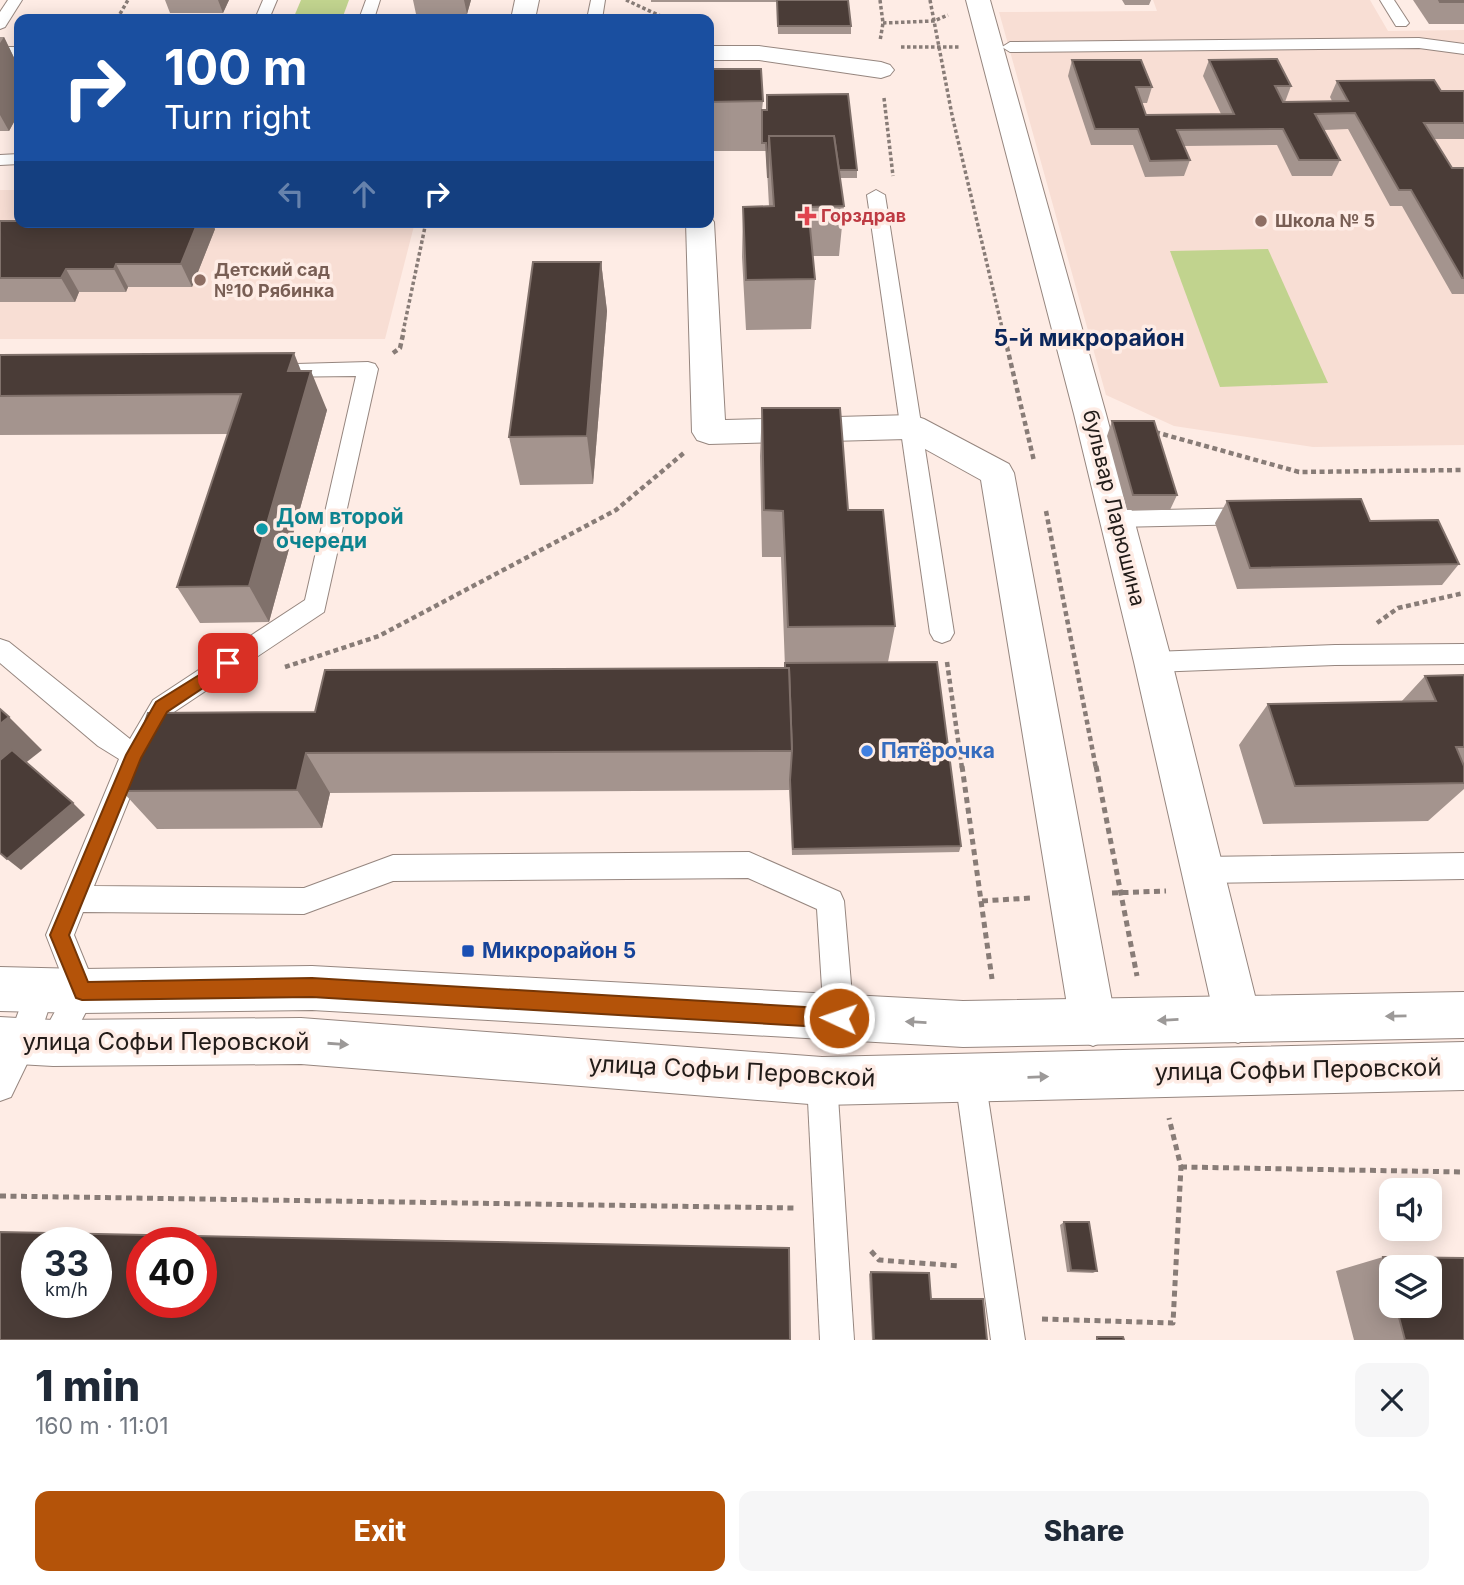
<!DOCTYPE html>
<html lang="en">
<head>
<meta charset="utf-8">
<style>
  :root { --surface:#fff; --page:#f6f6f7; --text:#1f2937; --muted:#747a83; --accent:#b45309 }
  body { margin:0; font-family:Inter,sans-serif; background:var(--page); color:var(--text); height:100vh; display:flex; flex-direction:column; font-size:26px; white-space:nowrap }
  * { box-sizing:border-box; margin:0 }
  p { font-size:23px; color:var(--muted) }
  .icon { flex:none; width:38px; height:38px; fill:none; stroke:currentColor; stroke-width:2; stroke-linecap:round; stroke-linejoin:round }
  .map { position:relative; height:1340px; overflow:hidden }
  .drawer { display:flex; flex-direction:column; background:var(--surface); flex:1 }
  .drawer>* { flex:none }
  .guide { position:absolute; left:14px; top:14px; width:700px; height:214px; border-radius:14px; box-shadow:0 4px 18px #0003; background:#1a4fa0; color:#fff; overflow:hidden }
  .tools { position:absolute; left:1379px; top:1178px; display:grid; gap:14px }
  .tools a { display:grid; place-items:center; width:63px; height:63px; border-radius:14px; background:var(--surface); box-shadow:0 4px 18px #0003; font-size:35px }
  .speed { position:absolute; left:21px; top:1227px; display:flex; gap:14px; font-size:35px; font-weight:700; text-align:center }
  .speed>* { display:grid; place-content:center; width:91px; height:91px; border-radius:50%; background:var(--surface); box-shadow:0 4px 18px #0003; line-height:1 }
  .speed small { font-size:18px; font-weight:400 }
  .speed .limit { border:10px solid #d22; background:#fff; color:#111 }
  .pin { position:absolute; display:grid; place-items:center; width:60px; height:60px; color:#fff; margin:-30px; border-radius:14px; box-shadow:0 4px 10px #0006 }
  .me { position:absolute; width:77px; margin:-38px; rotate:273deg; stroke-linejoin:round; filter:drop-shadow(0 0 5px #0008) }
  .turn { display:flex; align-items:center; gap:24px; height:147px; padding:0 35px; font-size:32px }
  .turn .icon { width:91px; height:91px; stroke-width:2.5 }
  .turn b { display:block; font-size:49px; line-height:60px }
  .lanes { display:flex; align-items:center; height:66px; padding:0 35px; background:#0003; justify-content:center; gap:35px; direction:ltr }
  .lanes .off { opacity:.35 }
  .round { display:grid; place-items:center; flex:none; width:74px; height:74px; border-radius:14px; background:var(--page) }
  .overview { display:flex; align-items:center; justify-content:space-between; height:119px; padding:0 35px }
  h1 { font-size:42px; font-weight:800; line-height:52px }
  .primary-button { display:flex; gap:14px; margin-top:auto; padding:14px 35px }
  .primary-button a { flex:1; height:80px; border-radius:14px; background:var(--accent); color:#fff; font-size:28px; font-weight:800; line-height:80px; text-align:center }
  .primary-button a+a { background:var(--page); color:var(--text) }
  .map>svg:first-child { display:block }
  .built { fill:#f8ded4 }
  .green { fill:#c1d38e }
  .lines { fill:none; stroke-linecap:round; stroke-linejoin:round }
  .lane-casing { stroke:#96867f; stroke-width:2 }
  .street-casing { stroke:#96867f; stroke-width:2 }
  .secondary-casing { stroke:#96867f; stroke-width:2 }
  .path-far2 { stroke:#887c77; stroke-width:3.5; stroke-dasharray:3.5 2.5; stroke-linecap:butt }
  .path-far1 { stroke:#887c77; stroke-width:4.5; stroke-dasharray:5 3.5; stroke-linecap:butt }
  .path { stroke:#887c77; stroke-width:5; stroke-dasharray:6 4.5; stroke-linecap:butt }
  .lane { fill:#fff; fill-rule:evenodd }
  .street { fill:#fff; fill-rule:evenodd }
  .secondary { fill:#fff; fill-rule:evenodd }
  .wall { fill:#a4948e; fill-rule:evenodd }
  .shaded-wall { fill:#80716b }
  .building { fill:#4a3c37; stroke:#80716b; stroke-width:2; fill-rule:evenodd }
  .oneway { fill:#9c9998 }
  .route { fill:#b45309; stroke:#753606; stroke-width:2 }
  .health-dot { fill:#e0444e; stroke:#feece5; stroke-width:2.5 }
  .education-dot { fill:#8d6e63; stroke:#feece5; stroke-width:2.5 }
  .culture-dot { fill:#0f9aa8; stroke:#feece5; stroke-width:2.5 }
  .shop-dot { fill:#3f7fe0; stroke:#feece5; stroke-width:2.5 }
  .transit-dot { fill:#1a4fb4; stroke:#feece5; stroke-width:2.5 }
  .labels { text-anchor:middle; stroke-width:7; stroke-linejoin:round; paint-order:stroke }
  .far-health-label { font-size:18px; font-weight:bold; fill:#be3a42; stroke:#feece5; text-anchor:start }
  .far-education-label { font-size:18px; font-weight:bold; fill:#785e54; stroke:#feece5; text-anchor:start }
  .street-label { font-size:21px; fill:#221c19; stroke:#feece5 }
  .culture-label { font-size:21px; font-weight:bold; fill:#0d838f; stroke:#feece5; text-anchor:start }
  .shop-label { font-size:21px; font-weight:bold; fill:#366cbe; stroke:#feece5; text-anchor:start }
  .transit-label { font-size:21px; font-weight:bold; fill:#164399; stroke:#feece5; text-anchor:start }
  .neighbourhood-label { font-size:23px; font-weight:bold; fill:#0b265a; stroke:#feece5 }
  .near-street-label { font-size:24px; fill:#221c19; stroke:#feece5 }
</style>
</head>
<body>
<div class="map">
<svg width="1464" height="1340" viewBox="0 0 1464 1340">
  <rect width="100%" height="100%" fill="#feece5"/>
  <g class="built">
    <path d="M1153,0h217l18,31 76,-1v415l-151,2 -139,-21 -68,-31 -107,-383 158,-1z"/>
    <path d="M0,190h19v32h396l-30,117h-385z"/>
  </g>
  <g class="green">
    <path d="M301,0h48l-7,19h-49z"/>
    <path d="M1268,249l60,134 -108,4 -50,-136z"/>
  </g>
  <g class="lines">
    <defs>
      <g id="lane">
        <path d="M8,0h14l-17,27 -5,2v-17z"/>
        <path d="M263,0h14l-8,19h-14z"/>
        <path d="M366,0h14l-6,19h-15z"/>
        <path d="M591,0h14l-3,19h-15z"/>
        <path d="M1380,0h14l15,23 -3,3h-10z"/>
        <path d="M1419,38l45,6v10l-45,-6 -409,4 -8,-5 8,-5z"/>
        <path d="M19,154v10l-19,1v-10z"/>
        <path d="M876,190l9,5 69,438 -4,7 -8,3 -8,-3 -4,-7 -63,-438z"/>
        <path d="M368,362l7,2 3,5 -54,243 -153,102 -26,46 -51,126 210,2 89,-33 356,-3 91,40 4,9 10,118 -5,10 -10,5 -10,-5 -5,-10 -7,-110 -69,-31 -355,3 -89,33 -221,-2 -9,23 23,56 -33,63 -11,4 -11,-4 -4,-11 29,-54 -21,-54 73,-176 -21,-13 -98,-83v-24l9,3 121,97 23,-39 152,-100 51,-224 -89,1 -7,-2 -3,-5 3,-5z"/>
        <path d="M1252,508l8,2 3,6 -3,6 -8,2 -136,3 -8,-2 -3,-6 3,-6 8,-2z"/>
        <path d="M1464,644v20l-129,1 -182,7 -9,-3 -3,-7 3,-7 9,-3 182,-7z"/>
        <path d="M1464,853v26l-263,4 -10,-4 -4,-9 4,-9 10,-4z"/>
        <path d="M40,976l10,4 5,10 -17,51 -27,56 -11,4v-46l10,-20 20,-55z"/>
        <path d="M970,1063l11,4 4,11 40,262h-34l-36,-262 4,-11z"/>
        <path d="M822,1066l11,4 4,11 17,259h-34l-13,-259 4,-11z"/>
      </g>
      <g id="street">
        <path d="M515,0h24l-4,19h-24z"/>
        <path d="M966,0h24l116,414 66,248 89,358 -7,16 -16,7 -16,-7 -7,-16 -81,-358 -60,-248z"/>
        <path d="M709,46h50l122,16 9,3 4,5 -4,5 -9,3 -122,-18h-50z"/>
        <rect x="0" y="47" width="19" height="14"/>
        <path d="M709,215l5,7 11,198 187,-5 12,4 85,45 5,9 102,550 -7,16 -16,7 -16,-7 -7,-16 -89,-543 -74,-41 -198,5 -12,-4 -5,-8 -6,-210h23z"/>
      </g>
      <g id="secondary">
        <path d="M312,966l651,35 501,-9v46l-501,9 -651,-37 -230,3 -82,-2v-44l82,2z"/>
        <path d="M0,1017l53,3 248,-2 521,39 642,-15v48l-642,15 -521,-41 -248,2 -53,-3z"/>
      </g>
    </defs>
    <use href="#lane" class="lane-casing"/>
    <use href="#street" class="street-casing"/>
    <use href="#secondary" class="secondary-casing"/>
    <g class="path-far2">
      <path d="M626,0l41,19"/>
      <path d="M880,0l3,23 -3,18"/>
      <path d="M930,0l22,115 51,217"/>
      <path d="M117,19l11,-19"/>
      <path d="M883,23l51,-2 14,-6"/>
      <path d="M901,47h58"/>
      <path d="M884,98l9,78"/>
      <path d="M403,332l23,-110"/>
    </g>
    <g class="path-far1">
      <path d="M1003,330l31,131"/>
      <path d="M393,353l7,-5 4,-18"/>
      <path d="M1155,432l144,40 165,-2"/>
      <path d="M1046,511l50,257"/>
      <path d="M1377,623l21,-15 66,-15"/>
      <path d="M947,662l15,106"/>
      <path d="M285,667l94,-31 237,-126 69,-58"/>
    </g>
    <g class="path">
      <path d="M962,766l30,213"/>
      <path d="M1096,766l41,210"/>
      <path d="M1112,893l54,-2"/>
      <path d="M982,901l48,-3"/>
      <path d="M1181,1167l283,5"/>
      <path d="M0,1196l794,12"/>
      <path d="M871,1251l8,9 80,6"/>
      <path d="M1042,1319l131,4 8,-156 -12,-49"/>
    </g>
    <use href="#lane" class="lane"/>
    <use href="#street" class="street"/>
    <use href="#secondary" class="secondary"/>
  </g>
  <g class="wall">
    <path d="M165,0h64l-6,13h-53z"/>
    <path d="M413,0h58l-4,14h-51z"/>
    <path d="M651,0h197l3,26v8h-73l-1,-32h-126z"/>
    <path d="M1122,0h29l-2,5h-24z"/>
    <path d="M1413,0h51v24h-35z"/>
    <path d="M0,37h4l15,31v45l-10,18h-9z"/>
    <path d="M1072,60l80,27 -5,16h-5l4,12 75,-1 -18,-38 6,-16 82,26 -6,16 47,-1 -2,-4 7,-16 104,10h23v48h-31l19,29h12v126h-12l-50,-88h-12l-42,-77 -24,1 16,30 -8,16h-40l-15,-31 -93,1 6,14 -6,16 -39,1 -12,-32h-42l-23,-69z"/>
    <path d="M709,69l54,32 -1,9 95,60v8h-17l4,28 -5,50h-26l2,23 -4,50 -65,1 -4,-73 1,-50 26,-1 -3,-55h-57z"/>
    <path d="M0,221l215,8 -23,58h-64l-2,5h-47l-4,10h-75z"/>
    <path d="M601,262l6,49 -14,173 -73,1 -11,-48z"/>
    <path d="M0,355l300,16 27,39 -58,212 -69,1 -23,-36 51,-153 -228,1z"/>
    <path d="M762,408l86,102 47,116 -7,36 73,184 -2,6 -167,3 -3,-69v4l-459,3 -8,35 -165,1 -35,-38 193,-79 470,-44 -4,-111h-19l-2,-101z"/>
    <path d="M1112,421l65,74 -7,15h-43l-20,-74z"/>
    <path d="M1227,501l143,20 89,43 -17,21 -205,4 -22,-66z"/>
    <path d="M1464,675v114l-36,32 -165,3 -24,-79 29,-41 133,-2 24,-26z"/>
    <path d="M1064,1222l33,49 -4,2 -26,-1 -7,-47z"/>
    <path d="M1383,1257l81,83h-110l-18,-69zM1391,1267l39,39h-39z"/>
    <path d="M871,1272l60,27 56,41h-115l-3,-66z"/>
  </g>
  <g class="shaded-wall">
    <path d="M218,0h11l-6,13z"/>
    <path d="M464,0h7l-4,14z"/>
    <path d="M4,37l15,31v45l-10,18 -9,-16v-72z"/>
    <path d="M198,222h15l2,7 -23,58 -11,-23z"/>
    <path d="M601,262l6,49 -14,173 -6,-48z"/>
    <path d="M116,264l12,23 -2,5 -12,-23z"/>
    <path d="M66,269l13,23 -4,10 -14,-24z"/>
    <path d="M294,353l13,33 4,-15 16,39 -58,212 -20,-36 39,-215z"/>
    <path d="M9,717l33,33 -42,33v-59z"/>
    <path d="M306,753l24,40 -8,35 -25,-38z"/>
    <path d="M73,803l12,12 -64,55 -14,-11z"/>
  </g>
  <g class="building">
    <path d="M777,0h71l3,26h-73z"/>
    <path d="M1439,0h25v2h-24z"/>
    <path d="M1277,59l14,27h-16l8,16 65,-1 -11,-20 97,-1 7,11h23v32h-40l28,45h12v110h-2l-51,-88h-12l-44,-77 -40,1 25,46h-41l-16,-31 -106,1 13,30 -40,1 -12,-32h-43l-23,-69h69l11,27h-16l10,28 88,-1 -25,-54z"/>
    <path d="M709,69h52l2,32 -54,1z"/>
    <path d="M848,94l9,76h-18l-5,-34h-65l-1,42 -2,-35h-4v-33h5v-15z"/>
    <path d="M769,136h65l10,70 -36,1 7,72 -69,1 -3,-73 31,-1z"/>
    <path d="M0,221h19v1h179l-17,42h-65l-2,5h-48l-5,9h-61z"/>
    <path d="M533,262h68l-14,174 -78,1z"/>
    <path d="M294,353l-6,18h23l-62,215 -72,1 64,-193 -241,2v-41z"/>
    <path d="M762,408h78l8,102h35l12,116 -107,1 -5,-116 -19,-1z"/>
    <path d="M1112,421h42l23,74h-44z"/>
    <path d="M1361,499l9,22 68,-1 21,44 -209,4 -23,-67z"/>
    <path d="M937,662l24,184 -168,3 -3,-69 2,-29 -3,-83h-4v-5z"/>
    <path d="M789,668l3,83 -486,2 -9,37 -175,1 26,-78 167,-1 10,-42z"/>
    <path d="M1464,675v72h-8l8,19v17l-169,3 -27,-82 168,-3 -11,-25z"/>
    <path d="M0,709l9,8 -9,7z"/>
    <path d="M12,750l61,53 -66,56 -7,-6v-93z"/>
    <path d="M1064,1222h25l8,49 -26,-1z"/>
    <path d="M0,1232l789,16 1,92h-790zM37,1242h59v60h-59zM142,1242h59v60h-59z"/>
    <path d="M1383,1257l81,1v82h-59l-9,-34h34v-39h-39v22z"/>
    <path d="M871,1272l58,1 2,26h52l4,41h-113z"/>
    <path d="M1097,1337h26l1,3h-27z"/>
  </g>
  <defs><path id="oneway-solid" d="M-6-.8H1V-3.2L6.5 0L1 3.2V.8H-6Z" transform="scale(1.75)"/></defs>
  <g class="oneway">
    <use href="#oneway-solid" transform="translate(1396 1016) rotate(179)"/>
    <use href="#oneway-solid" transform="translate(1168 1020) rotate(177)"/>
    <use href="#oneway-solid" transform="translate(916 1022) rotate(-177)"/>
    <use href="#oneway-solid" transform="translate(338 1044) rotate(4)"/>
    <use href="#oneway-solid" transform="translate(1038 1077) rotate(-2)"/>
  </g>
  <path class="route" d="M228,657l5,2 3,4 -3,5 -66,44 -26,46 -72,177 19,47 224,-4 527,31 7,3 3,6 -3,7 -7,3 -527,-31 -230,3 -6,-2 -26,-63 76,-180 30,-53z"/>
  <path class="health-dot" d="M803.5 205.5h7v7h7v7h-7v7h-7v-7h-7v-7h7z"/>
  <g class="education-dot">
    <circle cx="1261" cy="221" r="7"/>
    <circle cx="200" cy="280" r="7"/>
  </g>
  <circle class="culture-dot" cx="262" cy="529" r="7"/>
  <circle class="shop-dot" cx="867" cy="751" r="7"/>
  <rect class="transit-dot" x="461" y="944" width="14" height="14" rx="3.5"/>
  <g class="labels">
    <g class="far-health-label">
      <text x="821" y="222">Горздрав</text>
    </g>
    <g class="far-education-label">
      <text x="1275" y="227">Школа № 5</text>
      <text x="214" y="276">Детский сад<tspan x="214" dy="21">№10 Рябинка</tspan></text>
    </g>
    <g class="street-label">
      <text transform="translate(1114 508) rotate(76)" y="7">бульвар Ларюшина</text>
    </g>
    <g class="culture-label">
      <text x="276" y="524">Дом второй<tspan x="276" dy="24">очереди</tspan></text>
    </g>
    <g class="shop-label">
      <text x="881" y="758">Пятёрочка</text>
    </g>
    <g class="transit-label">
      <text x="482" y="958">Микрорайон 5</text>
    </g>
    <g class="neighbourhood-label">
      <text x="1089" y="346">5-й микрорайон</text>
    </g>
    <g class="near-street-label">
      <text x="166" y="1050">улица Софьи Перовской</text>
      <text transform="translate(1298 1070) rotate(-1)" y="8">улица Софьи Перовской</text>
      <text transform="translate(732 1071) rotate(3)" y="8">улица Софьи Перовской</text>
    </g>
  </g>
</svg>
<div class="tools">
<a><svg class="icon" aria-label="sound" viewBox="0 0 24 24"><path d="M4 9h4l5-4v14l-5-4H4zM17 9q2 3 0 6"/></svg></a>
<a><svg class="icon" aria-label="layers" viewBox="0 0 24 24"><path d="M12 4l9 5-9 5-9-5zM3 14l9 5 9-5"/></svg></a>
</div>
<div class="speed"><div>33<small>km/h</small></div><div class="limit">40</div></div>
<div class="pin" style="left:228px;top:663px;background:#d93025"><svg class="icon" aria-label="arrive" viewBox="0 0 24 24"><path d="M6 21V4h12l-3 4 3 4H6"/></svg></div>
<svg class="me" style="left:839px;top:1018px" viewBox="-20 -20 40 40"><circle r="17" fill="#b45309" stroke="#fff" stroke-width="3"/><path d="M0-11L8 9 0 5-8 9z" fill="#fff"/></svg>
<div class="guide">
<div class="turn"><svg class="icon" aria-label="right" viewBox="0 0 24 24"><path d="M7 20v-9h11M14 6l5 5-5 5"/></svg><div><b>100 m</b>Turn right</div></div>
<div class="lanes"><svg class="icon off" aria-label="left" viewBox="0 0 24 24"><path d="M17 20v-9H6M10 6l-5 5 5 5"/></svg><svg class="icon off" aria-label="ahead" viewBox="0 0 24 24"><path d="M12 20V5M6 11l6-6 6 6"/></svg><svg class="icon" aria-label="right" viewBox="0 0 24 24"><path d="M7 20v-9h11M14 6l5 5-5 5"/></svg></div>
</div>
</div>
<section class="drawer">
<div class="overview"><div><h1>1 min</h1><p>160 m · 11:01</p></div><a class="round"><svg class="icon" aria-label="close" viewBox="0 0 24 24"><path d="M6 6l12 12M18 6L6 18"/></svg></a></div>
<div class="primary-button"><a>Exit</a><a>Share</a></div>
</section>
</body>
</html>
